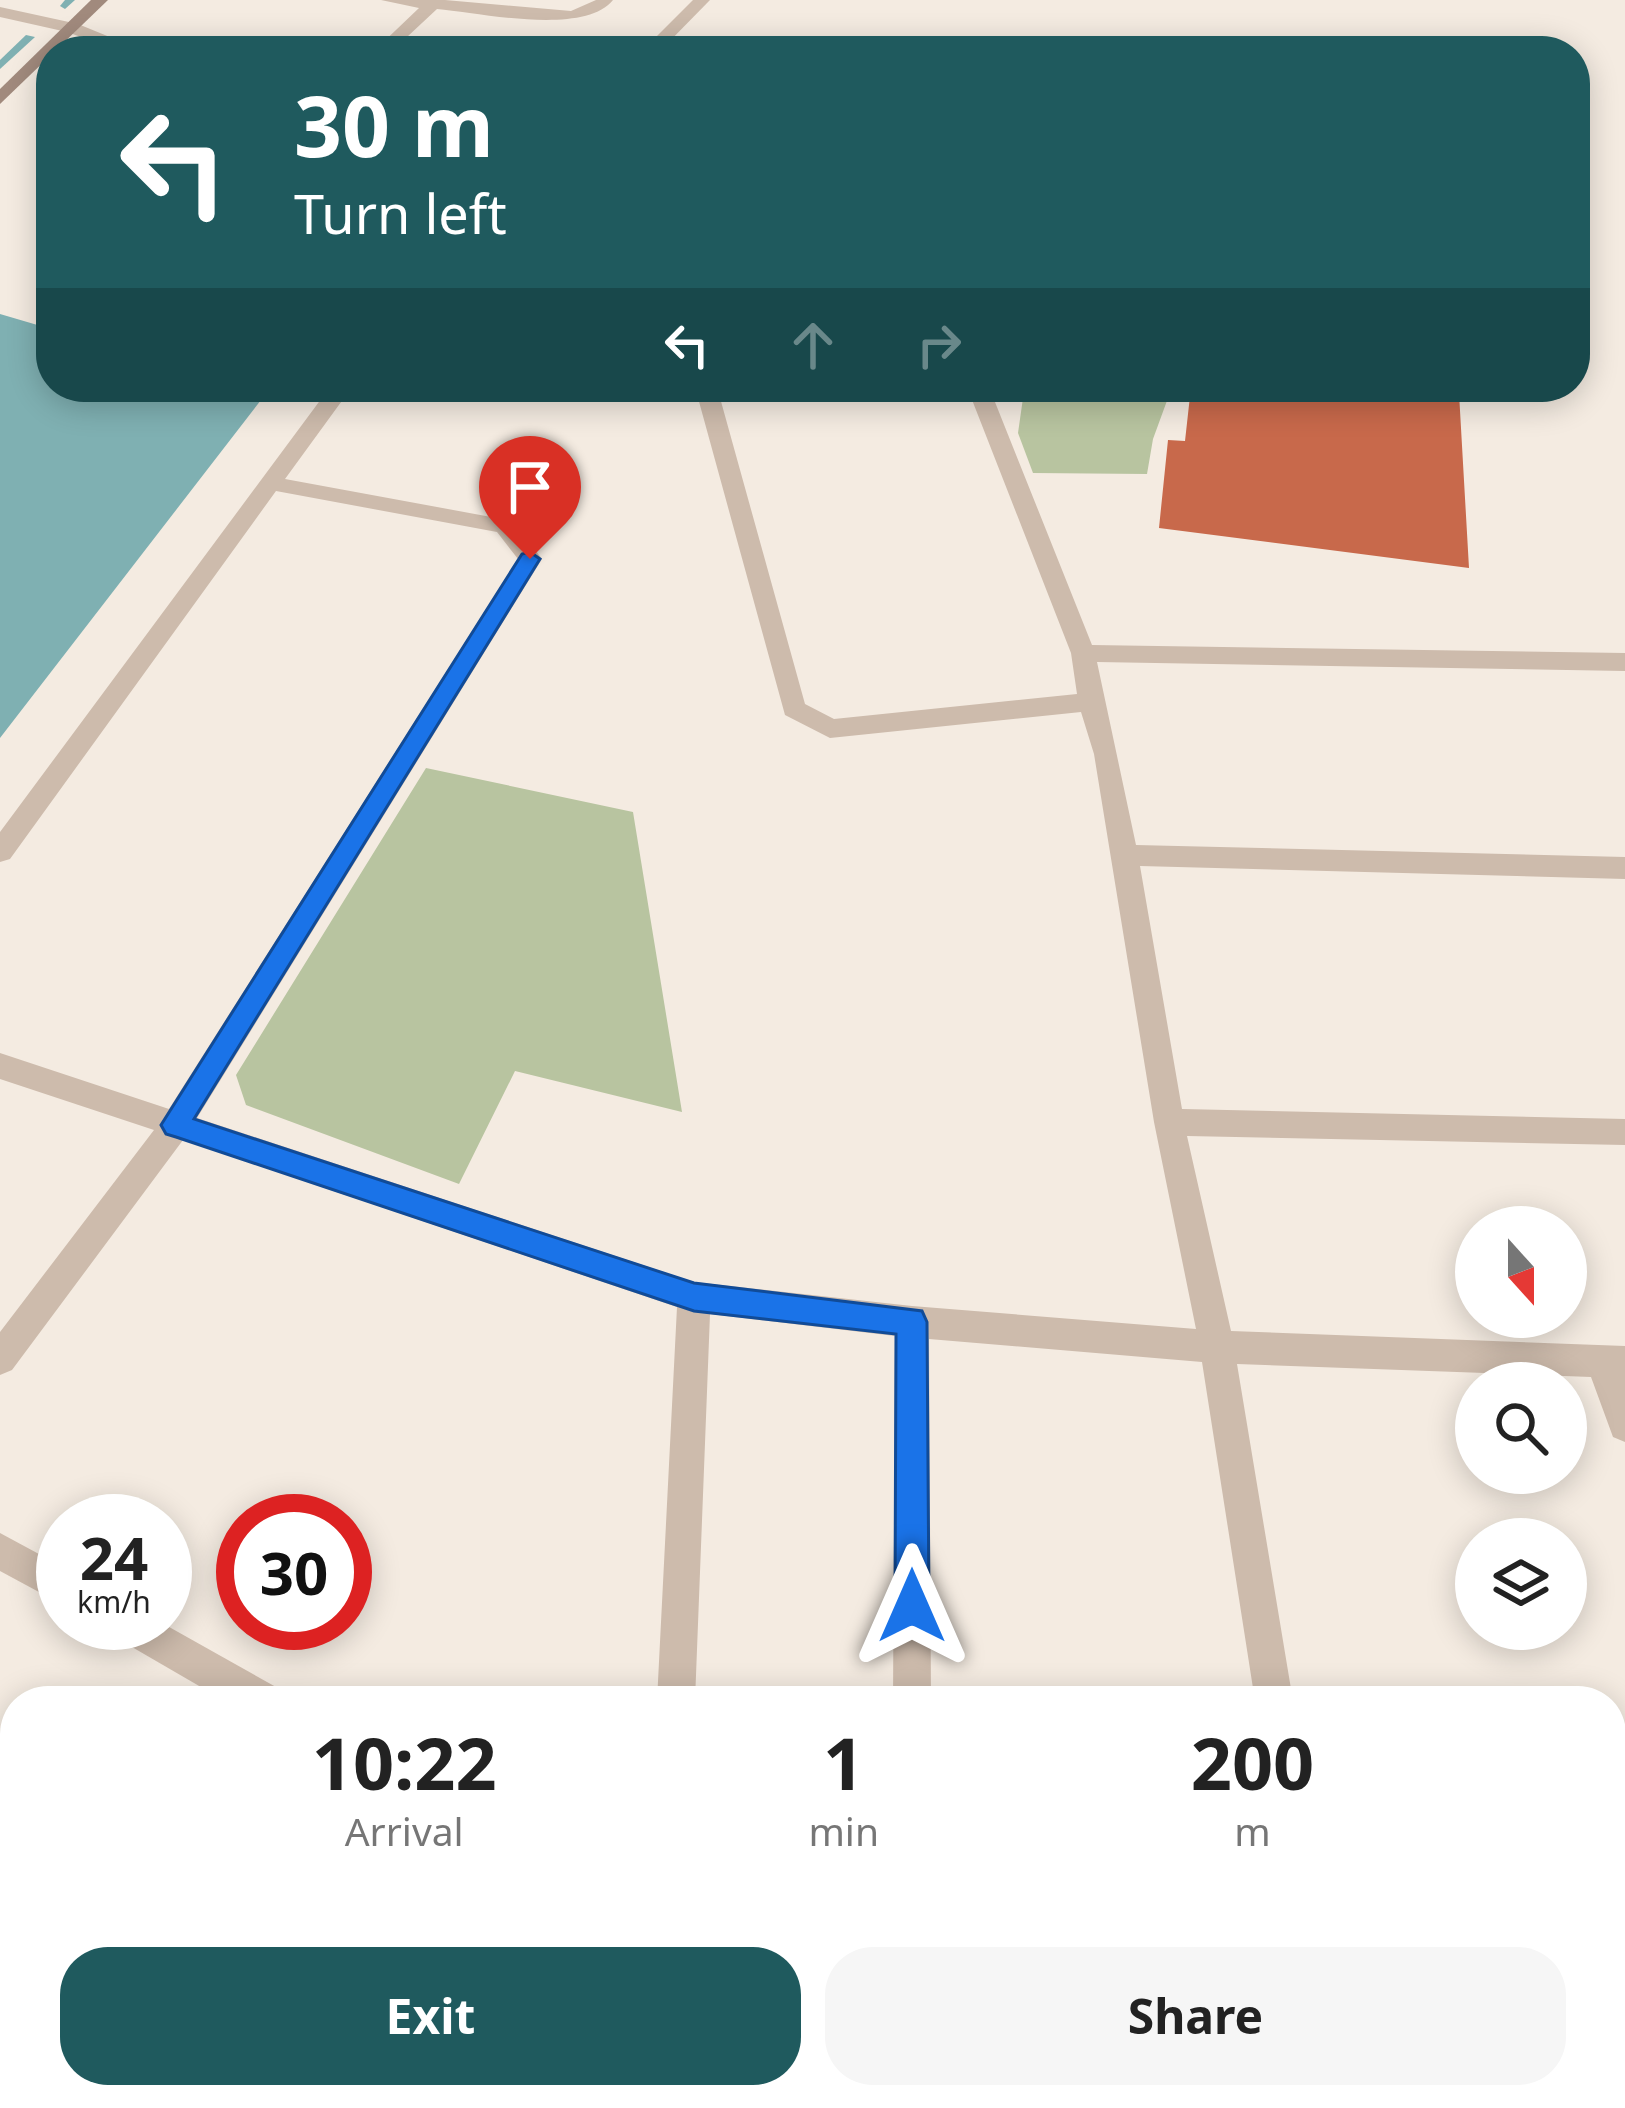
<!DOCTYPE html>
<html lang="en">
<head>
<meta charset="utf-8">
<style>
  :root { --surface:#fff; --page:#f6f6f6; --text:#222; --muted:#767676; --accent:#1f5a5e }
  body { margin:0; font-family:"Noto Sans",sans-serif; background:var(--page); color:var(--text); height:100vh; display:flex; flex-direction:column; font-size:45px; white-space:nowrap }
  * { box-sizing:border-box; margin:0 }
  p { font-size:39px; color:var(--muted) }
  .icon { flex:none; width:66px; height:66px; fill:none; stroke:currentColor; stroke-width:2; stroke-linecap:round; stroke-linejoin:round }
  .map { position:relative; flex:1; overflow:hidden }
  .panel { position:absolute; left:0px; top:1686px; width:1626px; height:423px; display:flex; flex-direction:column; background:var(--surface); border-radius:48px 48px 0 0; box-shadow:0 6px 30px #0003 }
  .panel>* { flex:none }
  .banner { position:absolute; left:36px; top:36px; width:1554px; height:366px; border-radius:48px; box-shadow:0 6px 30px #0003; background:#1f5a5e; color:#fff; overflow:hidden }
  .needle { width:78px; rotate:159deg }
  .tools { position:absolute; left:1455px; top:1206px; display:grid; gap:24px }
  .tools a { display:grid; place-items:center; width:132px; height:132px; border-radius:50%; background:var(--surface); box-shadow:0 6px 30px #0003; font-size:60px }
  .speed { position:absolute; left:36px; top:1494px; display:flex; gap:24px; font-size:60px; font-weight:700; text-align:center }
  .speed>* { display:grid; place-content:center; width:156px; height:156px; border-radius:50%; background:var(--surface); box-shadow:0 6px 30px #0003; line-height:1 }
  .speed small { font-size:30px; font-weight:400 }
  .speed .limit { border:18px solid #d22; background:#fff; color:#111 }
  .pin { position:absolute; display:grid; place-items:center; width:102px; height:102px; color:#fff; margin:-123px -51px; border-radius:50% 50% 50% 0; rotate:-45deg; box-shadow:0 0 12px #0007 }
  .pin .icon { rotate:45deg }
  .me { position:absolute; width:132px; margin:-66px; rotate:0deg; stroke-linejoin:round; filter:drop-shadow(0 0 9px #0008) }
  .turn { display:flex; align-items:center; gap:42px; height:252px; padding:0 60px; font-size:54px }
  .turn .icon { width:156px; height:156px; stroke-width:2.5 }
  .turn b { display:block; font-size:84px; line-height:102px }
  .lanes { display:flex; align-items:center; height:114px; padding:0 60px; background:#0003; justify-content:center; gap:60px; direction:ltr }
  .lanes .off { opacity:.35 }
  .eta { display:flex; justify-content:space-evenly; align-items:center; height:204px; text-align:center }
  .eta b { font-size:72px; font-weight:700; line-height:84px }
  .action { display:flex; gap:24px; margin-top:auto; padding:24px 60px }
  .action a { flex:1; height:138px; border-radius:48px; background:var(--accent); color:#fff; font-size:48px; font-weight:700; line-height:138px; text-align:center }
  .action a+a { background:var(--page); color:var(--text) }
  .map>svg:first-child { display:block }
  .green { fill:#b8c4a0 }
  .water { fill:#7fb0b2 }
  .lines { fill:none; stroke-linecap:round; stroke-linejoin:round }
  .stream { fill:#7fb0b2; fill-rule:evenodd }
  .building { fill:#c8694b }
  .street { fill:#cdbbac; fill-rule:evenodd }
  .secondary { fill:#a18a7d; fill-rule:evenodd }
  .route { fill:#1a73e8; stroke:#114b97; stroke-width:3 }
</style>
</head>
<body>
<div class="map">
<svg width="1625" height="2108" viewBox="0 0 1625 2108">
  <rect width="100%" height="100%" fill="#f4ebe1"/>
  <g class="green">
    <path d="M1035,387h137l-19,52 -6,35 -114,-1 -15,-40 5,-35z"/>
    <path d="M426,768l207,44 49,300 -167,-41 -56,113 -213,-79 -10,-30z"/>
  </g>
  <path class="water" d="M0,314l51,15v58h199l11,13 -261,338z"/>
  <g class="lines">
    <g class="stream">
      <path d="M65,0h10l-10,9 -5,-3z"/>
      <path d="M26,35l9,2 -35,32v-9z"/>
    </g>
  </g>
  <path class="building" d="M1191,387h208l60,6 10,175 -310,-40 9,-88 17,1z"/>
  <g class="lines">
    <g class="street">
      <path d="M381,0h64l126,11 25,-11h17c-29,36 -132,13 -176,9l-45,42h-18l45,-43z"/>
      <path d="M693,0h17l-50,51h-18z"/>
      <path d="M0,7l78,17 66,27h-24l-53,-19 -67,-15z"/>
      <path d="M330,387h22l-67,92 228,42 29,38 -345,559 497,164 218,24 284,23 -42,-207 -60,-368 -13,-42 -251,26 -45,-23 -90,-328h22l88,317 29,15 243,-25 -6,-41 -104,-266h22l103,258 533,8v18l-528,-9 39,183 489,12v22l-485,-13 42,243 443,10v26l-438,-9 44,195 394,15v96l-12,-5 -22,-60 -354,-13 56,337h-38l-53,-339 -273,-23 2,362h-38l2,-365 -185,-22 -15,387h-38l20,-394 -494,-167 -171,230 -12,5v-43l154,-202 -154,-51v-26l169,56 349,-550 -21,-27 -221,-41 -266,368 -10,3v-30z"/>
      <path d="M0,1533l63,34v38l-63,-34z"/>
      <path d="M107,1623h55l114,64 5,14h-56l-112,-65z"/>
      <path d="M621,2094h44l-2,14h-44z"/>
      <rect x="891" y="2094" width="44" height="14"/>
      <path d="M1315,2094h44l2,14h-44z"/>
    </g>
    <path class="secondary" d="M91,0h17l-108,104v-15z"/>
  </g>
  <path class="route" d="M530,552l10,7 -346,560 500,164 228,28 5,11 2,284 -5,12 -12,5 -12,-5 -5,-12 1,-272 -202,-23 -518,-174 -10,-3 -5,-9 361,-571z"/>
</svg>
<div class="tools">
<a><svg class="needle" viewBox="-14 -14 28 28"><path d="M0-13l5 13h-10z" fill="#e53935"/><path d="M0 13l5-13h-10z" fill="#767676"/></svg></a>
<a><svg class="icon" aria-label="search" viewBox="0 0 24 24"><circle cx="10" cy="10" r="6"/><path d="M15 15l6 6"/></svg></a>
<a><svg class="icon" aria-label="layers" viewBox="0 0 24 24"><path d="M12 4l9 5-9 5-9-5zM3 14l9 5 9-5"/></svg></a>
</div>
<div class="speed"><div>24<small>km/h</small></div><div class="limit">30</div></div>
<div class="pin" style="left:530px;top:559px;background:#d93025"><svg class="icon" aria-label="arrive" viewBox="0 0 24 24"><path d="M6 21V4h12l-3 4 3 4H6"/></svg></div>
<svg class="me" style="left:912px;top:1606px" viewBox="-20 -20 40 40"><path d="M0-17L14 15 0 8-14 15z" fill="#1a73e8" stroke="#fff" stroke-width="4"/></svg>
<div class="banner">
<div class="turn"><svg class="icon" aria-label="left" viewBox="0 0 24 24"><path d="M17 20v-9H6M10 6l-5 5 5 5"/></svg><div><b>30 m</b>Turn left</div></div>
<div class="lanes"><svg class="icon" aria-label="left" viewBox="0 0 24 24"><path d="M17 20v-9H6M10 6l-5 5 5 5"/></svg><svg class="icon off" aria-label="ahead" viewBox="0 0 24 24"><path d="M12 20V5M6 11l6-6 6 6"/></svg><svg class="icon off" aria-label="right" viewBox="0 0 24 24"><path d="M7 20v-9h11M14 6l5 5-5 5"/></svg></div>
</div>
<section class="panel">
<div class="eta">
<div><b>10:22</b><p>Arrival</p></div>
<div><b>1</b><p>min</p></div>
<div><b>200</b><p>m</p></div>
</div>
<div class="action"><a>Exit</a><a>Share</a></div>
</section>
</div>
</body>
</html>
